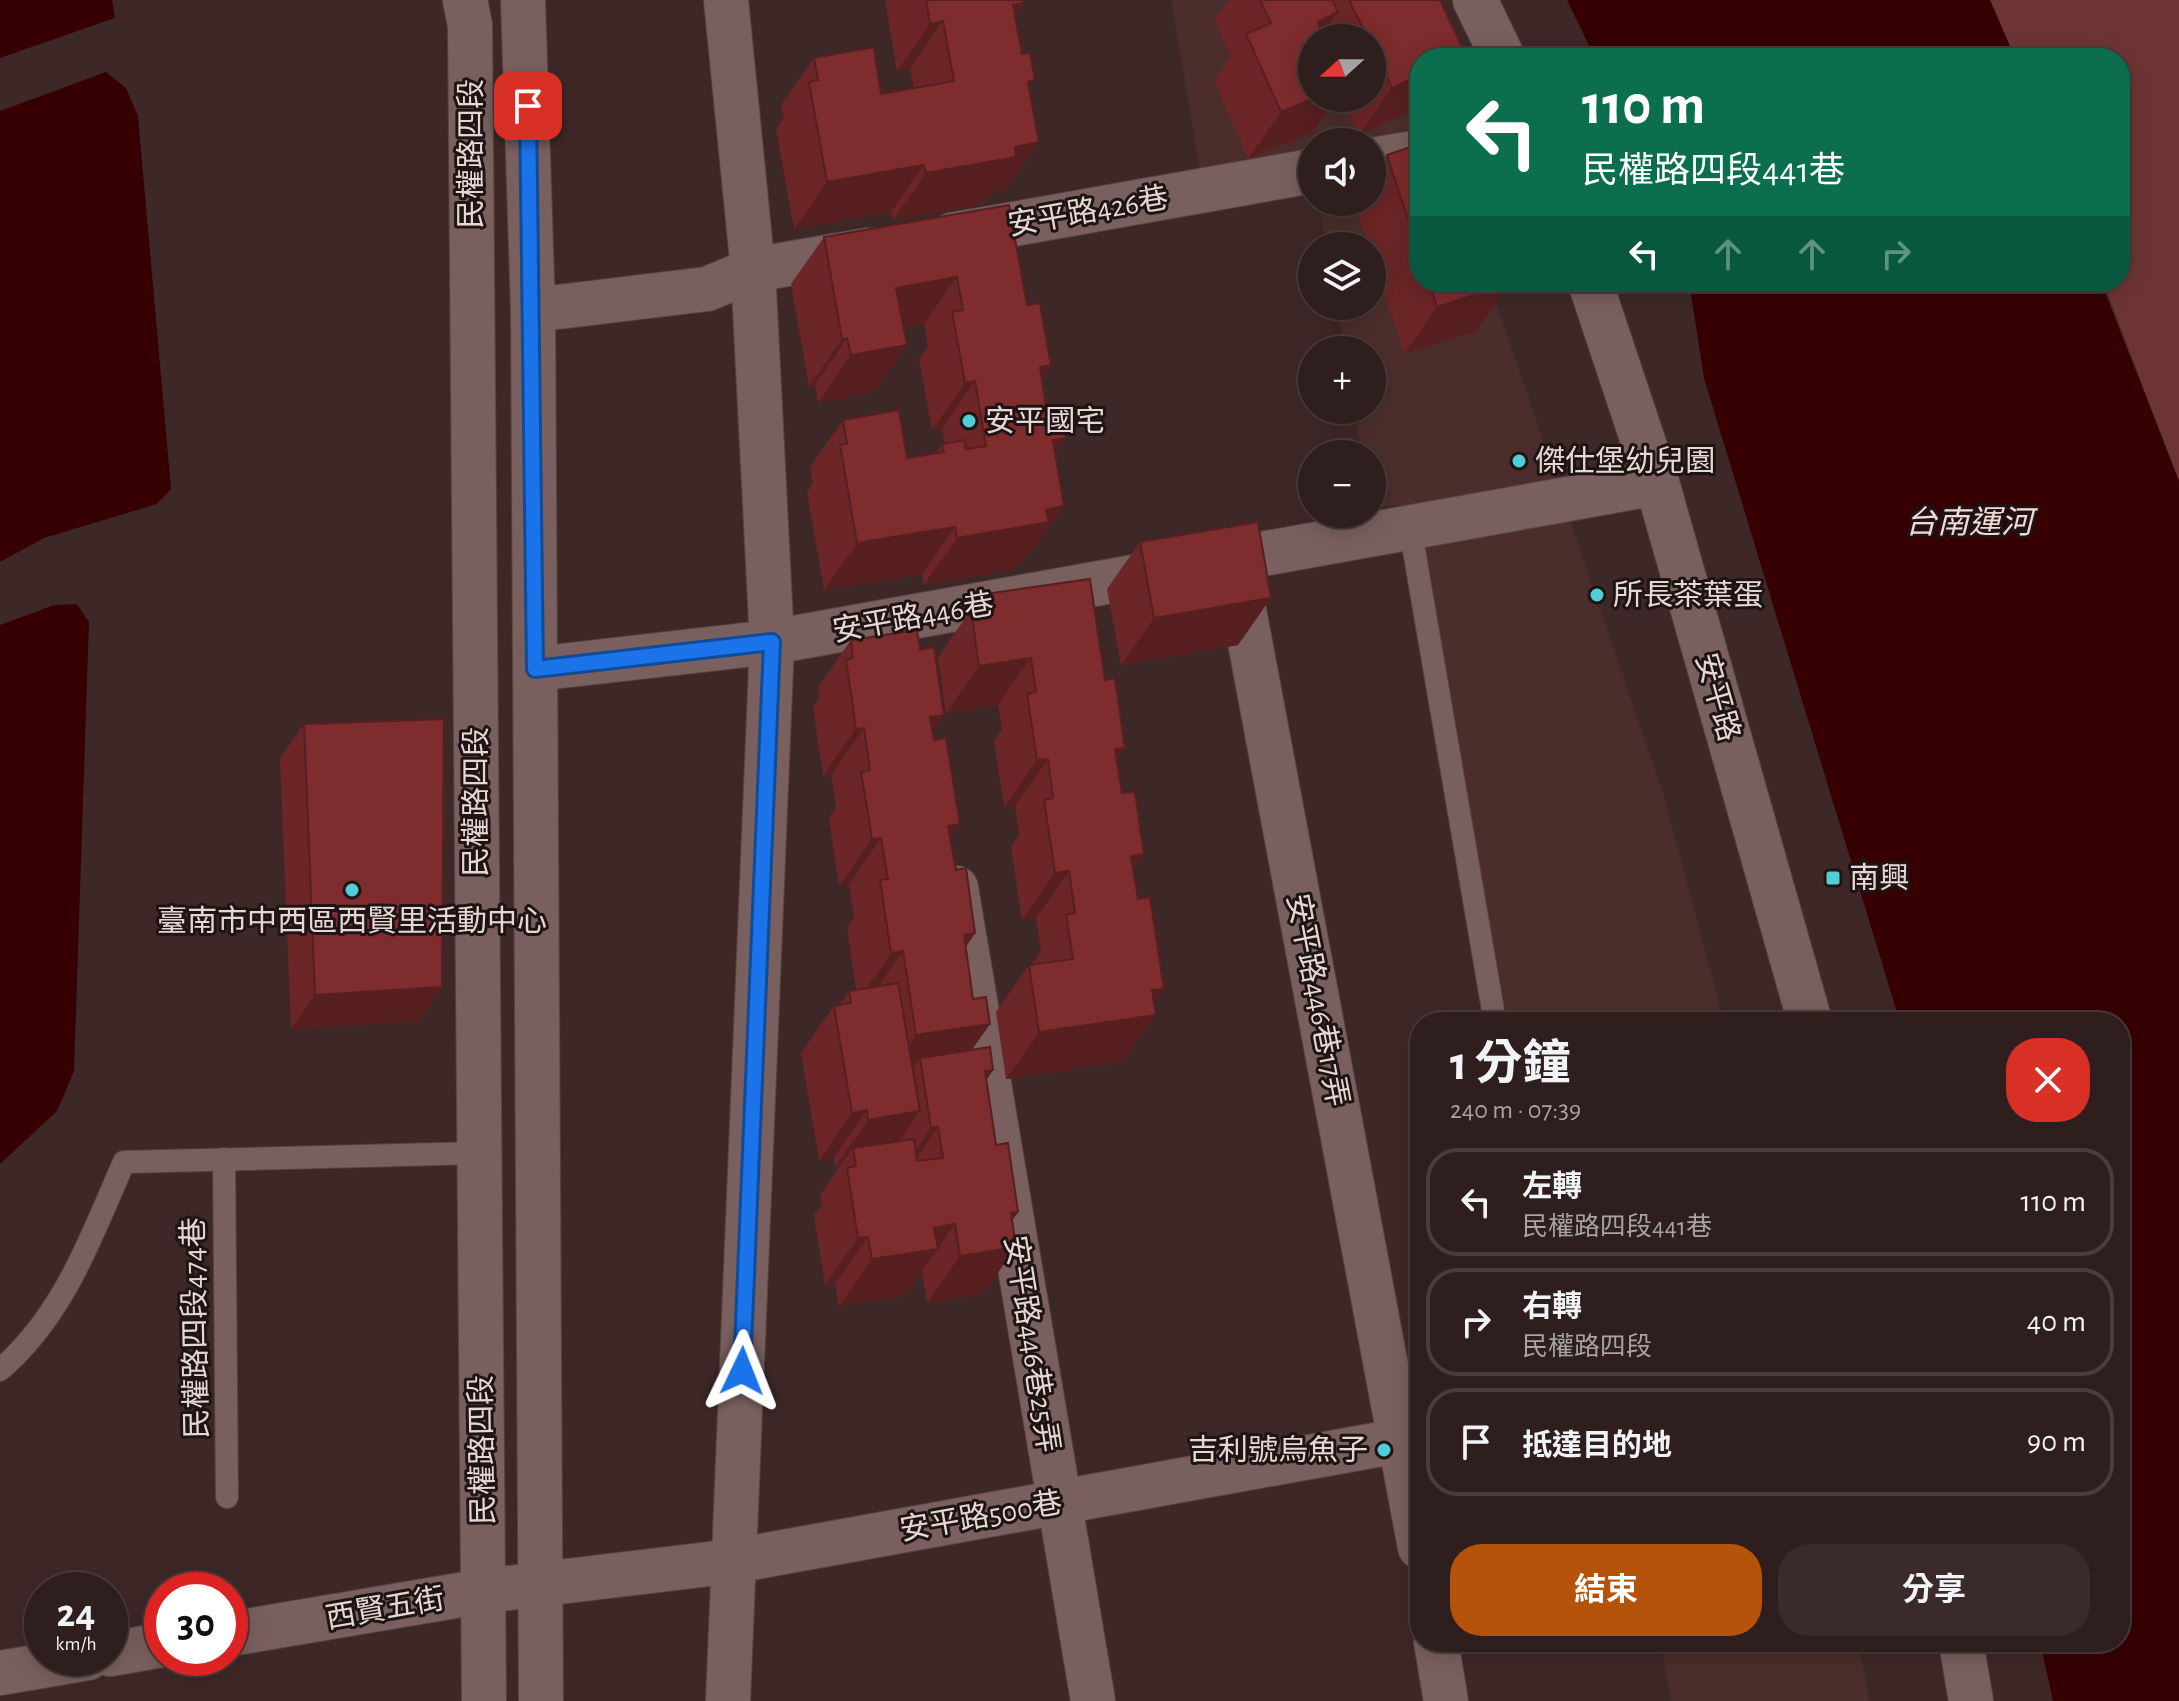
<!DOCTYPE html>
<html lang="zh-TW">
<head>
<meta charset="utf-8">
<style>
  :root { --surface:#2e1e1d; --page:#3a2b2a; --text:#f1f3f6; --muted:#a7a2a4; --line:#493c3b; --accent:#b45309 }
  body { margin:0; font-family:"Alegreya Sans","Noto Sans TC",sans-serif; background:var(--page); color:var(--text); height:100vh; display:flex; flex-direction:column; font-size:30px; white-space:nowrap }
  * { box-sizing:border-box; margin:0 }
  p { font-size:26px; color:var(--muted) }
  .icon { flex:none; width:44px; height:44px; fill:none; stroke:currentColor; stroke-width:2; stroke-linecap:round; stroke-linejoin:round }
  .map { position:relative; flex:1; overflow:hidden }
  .side { position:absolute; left:1410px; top:1012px; width:720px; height:640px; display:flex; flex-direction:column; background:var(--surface); border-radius:32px; box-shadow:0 4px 20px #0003,0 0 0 2px var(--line) }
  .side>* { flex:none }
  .hud { position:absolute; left:1410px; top:48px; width:720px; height:244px; border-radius:32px; box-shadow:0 4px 20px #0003,0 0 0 2px var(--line); background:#0b6e4f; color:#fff; overflow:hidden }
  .needle { width:52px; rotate:249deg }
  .controls { position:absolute; left:1298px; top:24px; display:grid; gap:16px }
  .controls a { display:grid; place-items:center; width:88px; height:88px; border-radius:50%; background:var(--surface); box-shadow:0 4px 20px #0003,0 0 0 2px var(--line); font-size:40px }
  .speed { position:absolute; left:24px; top:1572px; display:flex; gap:16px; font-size:40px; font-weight:700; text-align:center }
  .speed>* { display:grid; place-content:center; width:104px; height:104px; border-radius:50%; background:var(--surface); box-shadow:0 4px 20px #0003,0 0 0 2px var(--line); line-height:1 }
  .speed small { font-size:20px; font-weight:400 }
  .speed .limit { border:12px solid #d22; background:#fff; color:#111 }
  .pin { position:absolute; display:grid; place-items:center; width:68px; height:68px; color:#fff; margin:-34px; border-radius:16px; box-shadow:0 4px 12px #0006 }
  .me { position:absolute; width:88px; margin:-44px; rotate:2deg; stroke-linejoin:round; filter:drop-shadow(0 0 6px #0008) }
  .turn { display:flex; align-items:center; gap:28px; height:168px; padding:0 40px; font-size:36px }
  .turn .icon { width:104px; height:104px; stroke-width:2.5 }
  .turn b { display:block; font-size:56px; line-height:68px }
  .lanes { display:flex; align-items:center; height:76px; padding:0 40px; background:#0003; justify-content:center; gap:40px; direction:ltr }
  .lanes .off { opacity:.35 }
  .round { display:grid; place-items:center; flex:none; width:84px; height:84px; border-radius:32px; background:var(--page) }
  .head { display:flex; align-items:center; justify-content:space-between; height:136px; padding:0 40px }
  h1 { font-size:48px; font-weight:700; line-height:60px }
  .action { display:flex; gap:16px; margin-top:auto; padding:16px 40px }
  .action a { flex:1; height:92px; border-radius:32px; background:var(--accent); color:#fff; font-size:32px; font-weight:700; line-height:92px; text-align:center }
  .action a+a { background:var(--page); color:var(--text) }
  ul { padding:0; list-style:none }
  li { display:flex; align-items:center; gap:24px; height:108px; margin:0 16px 12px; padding:0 24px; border:4px solid var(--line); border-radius:32px }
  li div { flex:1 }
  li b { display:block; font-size:30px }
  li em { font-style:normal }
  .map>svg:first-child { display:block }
  .built { fill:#4b2e2c; fill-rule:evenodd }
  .green { fill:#6c3533 }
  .water { fill:#360003 }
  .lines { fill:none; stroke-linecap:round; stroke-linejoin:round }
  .service-casing { stroke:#564443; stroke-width:24 }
  .minor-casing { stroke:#564443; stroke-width:46 }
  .tertiary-casing { stroke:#564443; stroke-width:46 }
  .service { stroke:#79605e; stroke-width:22 }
  .minor { stroke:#79605e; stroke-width:44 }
  .tertiary { stroke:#79605e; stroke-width:44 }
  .wall { fill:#6c2627 }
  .shaded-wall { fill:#581f20 }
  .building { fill:#7e2c2d; stroke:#581f20; stroke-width:2 }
  .route-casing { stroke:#114b97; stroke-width:20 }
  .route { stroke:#1a73e8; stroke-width:14 }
  .poi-dot { fill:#52ccd6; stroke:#1e1413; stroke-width:3 }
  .labels { text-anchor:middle; stroke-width:6; stroke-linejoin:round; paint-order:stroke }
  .street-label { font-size:30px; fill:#e6d7d6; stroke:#1e1413 }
  .poi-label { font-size:30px; fill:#e6d7d6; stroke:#1e1413; text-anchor:start }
  .water-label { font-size:32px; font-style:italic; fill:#f2d8d6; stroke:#1e1413 }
</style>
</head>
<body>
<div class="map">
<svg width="2179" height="1701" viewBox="0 0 2179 1701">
  <rect width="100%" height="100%" fill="#3e2827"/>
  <g class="built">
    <path d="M1171,0h204l45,95v187h69l176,518 59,222h-224l-100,-517 -28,3v-54h-10l-8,-44h18v-60h-28l-8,-44h36v-60h-46l-8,-44h54v-60h-60v26l-112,1zM1312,38h60v60h-60z"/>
    <path d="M1661,1642h198l10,59h-198z"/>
  </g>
  <path class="green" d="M1990,0h189v481l-76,-199h17v-224h-105z"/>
  <g class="water">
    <path d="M0,0h112l3,18 -115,40z"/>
    <path d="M1567,0h423l25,58h-420z"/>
    <path d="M106,72l20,16 12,28 33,373 -14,15 -113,34 -44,24v-451z"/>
    <path d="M1689,282h412l78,199v1220h-126l-13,-59h80v-620h-220l-196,-644z"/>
    <path d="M77,604l12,18 -15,449 -17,40 -57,53v-539l54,-20z"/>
  </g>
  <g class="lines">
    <defs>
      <g id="service">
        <path d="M1410,527l85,495"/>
        <path d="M224,1159l3,338"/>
        <path d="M0,1370c64,-55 91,-133 124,-208l355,-9"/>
      </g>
      <g id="minor">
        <path d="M726,0l27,270 19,372 -44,1059"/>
        <path d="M1372,160l48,-8"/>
        <path d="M952,235l360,-64"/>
        <path d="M533,310l174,-21 46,-19 116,-20"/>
        <path d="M1237,573l183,974"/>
        <path d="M535,669l237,-27 885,-159"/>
        <path d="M956,888l137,813"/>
        <path d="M230,1634l254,-43 250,-30 686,-124"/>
        <path d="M1436,1642l10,59"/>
        <path d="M110,1654l52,-9"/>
        <path d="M0,1673l88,-15"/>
      </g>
      <g id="tertiary">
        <path d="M465,0l5,25 14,1676"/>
        <path d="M523,0l10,310 8,1391"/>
        <path d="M1475,0l28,58"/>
        <path d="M1590,282l67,201 153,539"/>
        <path d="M1961,1642l10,59"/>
      </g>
    </defs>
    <use href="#service" class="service-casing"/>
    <use href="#minor" class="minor-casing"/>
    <use href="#tertiary" class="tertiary-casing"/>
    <use href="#service" class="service"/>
    <use href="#minor" class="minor"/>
    <use href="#tertiary" class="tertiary"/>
  </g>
  <g class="wall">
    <path d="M885,0h138l1,3 -9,13 24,126 -33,47 -14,3 -9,12 -90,16 -2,-8 -97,17 -18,-100 8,-11 -3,-13 33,-47 67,36 33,-6 -4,-20 -13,3z"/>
    <path d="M1229,0h211l25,53 -3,5h-42l-61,77 -18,-37h31v-60h-60v60h24l-23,34 -65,27 -34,-78 17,-25 -17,-36z"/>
    <path d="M1420,144v138h90l-33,49 -73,23 -32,-98v-10h-3l-15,-44h18v-26l15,-21z"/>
    <path d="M1009,205l18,100 24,60 -9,14 13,75 -24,99 -5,1 -10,15 -92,16 -2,-11 -98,16 -17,-98 6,-8 -3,-17 33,-47 64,38 29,-5 6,-9 3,-1 -3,-15 -10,2 -13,-71 9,-12 -4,-23 -21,4 -29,64 -56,10 -3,-17 -6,1 -18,-102 33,-47z"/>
    <path d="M1140,542l98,103 -117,20 -14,-76z"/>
    <path d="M992,593l125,167 5,33 22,61 -11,15 5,30 26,90 -10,14 -31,59 -117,17 -10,-67 33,-47h4v-3l8,-11 -5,-33 -14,2 -11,-73 8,-12 -4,-29 -11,1 -10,-66 8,-11 -4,-25 -52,8 -8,-56 33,-47 10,-2z"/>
    <path d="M851,640l69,10 24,65 -12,17 2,8 26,84 -10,14 6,32 19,63 -9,14 7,52 17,25 -19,26 22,20 -7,10 10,65 22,67 -6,9 -29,73 -56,9 -5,-31 -17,24 -66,10 -4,-22 -10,1 -11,-70 8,-10 -2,-10 20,-29 -5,1 -1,-10 -15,3 -18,-107 33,-47 5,-1 10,-14 7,-1 -9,-63 7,-10 -5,-32 -10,1 -10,-67 7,-11 -5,-33 -8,1 -10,-69 7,-10 -2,-10z"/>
    <path d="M304,724l138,263 -24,34 -127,8 -11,-271z"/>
  </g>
  <g class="shaded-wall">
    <path d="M1024,3l-33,47 22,-45z"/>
    <path d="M1338,12l-18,26 -2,-16z"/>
    <path d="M943,21l-33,47 -13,3 33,-47z"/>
    <path d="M1420,75v31l-61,29 33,-47z"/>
    <path d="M1314,98h22l-23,34 -65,27 33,-47z"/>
    <path d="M1039,142l-33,47 -14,3 -9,12 -90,16 33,-47 89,-26z"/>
    <path d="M924,165l-33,47 -97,17 33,-47z"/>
    <path d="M957,277l-33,47 -61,11 33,-47z"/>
    <path d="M1509,284l-32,47 -73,23 33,-47z"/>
    <path d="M847,338l-32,47 -6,1 33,-47z"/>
    <path d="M907,345l-33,47 -56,10 33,-47z"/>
    <path d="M1051,365l-33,47 22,-45z"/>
    <path d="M975,381l-33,47 -10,2 33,-47z"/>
    <path d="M1066,438l-33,47 20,-45z"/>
    <path d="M1064,506l-33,47 -5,1 -10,15 -92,16 33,-47 89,-28z"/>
    <path d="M955,527l-33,47 -98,16 33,-47z"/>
    <path d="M1271,598l-33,47 -117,20 33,-47z"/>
    <path d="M1031,658l-33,47 -52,8 33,-47z"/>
    <path d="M944,715l-33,47 19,-45z"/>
    <path d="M864,728l-33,47 -8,1 33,-47z"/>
    <path d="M1125,748l-33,47 23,-46z"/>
    <path d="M1048,759l-33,47 -11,1 33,-47z"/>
    <path d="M960,824l-33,47 21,-45z"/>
    <path d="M881,838l-32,47 -10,1 33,-47z"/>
    <path d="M1144,854l-33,47 20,-45z"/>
    <path d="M1069,871l-33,47 -14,2 33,-47z"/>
    <path d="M975,933l-33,47 22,-45z"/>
    <path d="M903,951l-33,47 -12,2 33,-47z"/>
    <path d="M442,987l-24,34 -127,8 24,-34z"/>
    <path d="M1164,989l-20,27 12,-1 -33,47 -117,17 33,-47 113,-42z"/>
    <path d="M990,1024l-33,47 -37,-13 -14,21 -23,3 33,-47z"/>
    <path d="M993,1070l-33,48 25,-47z"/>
    <path d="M867,1110l-33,47 -15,3 33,-47z"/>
    <path d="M920,1111l-33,47 -34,-10 -13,18 -5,1 33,-47z"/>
    <path d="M938,1127l-33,47 -7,1 33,-47z"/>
    <path d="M1018,1212l-27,39 25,-4 -33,47 -56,9 33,-47 51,-43z"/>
    <path d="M955,1224l-50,72 -66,10 33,-47 62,-31z"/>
    <path d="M868,1237l-33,47 -10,1 33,-47z"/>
  </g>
  <g class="building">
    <path d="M926,0h97l1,3 -11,2 9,49 8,-1 5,27 -7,2 11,60 -24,5 1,10 -90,16 -2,-8 -97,17 -18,-100 9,-2 -4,-22 60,-11 7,47 73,-13 -11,-60 -13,3z"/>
    <path d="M1260,0h72l6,12 -20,10 7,16h-13v60h2l-33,14 -35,-78 25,-11z"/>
    <path d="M1349,0h91l25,53 -10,5h-35v17l-28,13 -20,-41v-9h-4z"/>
    <path d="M1420,144v111l-33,-100z"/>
    <path d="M1009,205l18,100 13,-2 11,62 -11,2 7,47 14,-3 5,27 -13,2 11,66 -18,4 3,12 -92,16 -2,-11 -98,16 -17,-98 7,-1 -4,-24 56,-10 8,48 37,-6 -2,-8 22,-4 2,9 20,-3 -11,-65 -10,2 -13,-71 11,-2 -6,-33 -61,11 11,57 -56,10 -4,-17 -5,1 -18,-102z"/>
    <path d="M1429,282h81l-1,2 -72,23z"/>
    <path d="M1258,522l13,76 -117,20 -14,-76z"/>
    <path d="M1090,579l15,101 10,-2 10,70 -10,1 7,44 13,-1 9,62 -13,2 7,43 12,-2 14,92 -12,1 4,25 -117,17 -10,-67 44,-6 -7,-44 9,-2 -6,-42 -14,2 -11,-73 9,-2 -5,-39 -11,1 -10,-66 9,-2 -5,-34 -52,8 -8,-56 23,-4 -2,-13z"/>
    <path d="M917,630l3,20 14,-3 10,68 -14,2 4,23 12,-2 14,86 -12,2 8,44 10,-2 9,65 -11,2 9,64 13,-2 4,27 -74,11 -13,-84 -12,2 -11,-73 8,-1 -7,-41 -9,1 -11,-67 9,-2 -6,-42 -8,1 -10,-69 7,-2 -2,-18z"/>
    <path d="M444,719l-2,268 -127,8 -11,-271z"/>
    <path d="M898,983l22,128 -52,9 -1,-10 -15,3 -18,-107 17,-3 -2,-12z"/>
    <path d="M990,1047l3,23 -8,1 11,74 12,-2 10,69 -7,1 5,34 -56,9 -5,-32 -21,4 4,21 -66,10 -4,-22 -10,1 -11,-70 9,-2 -3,-18 61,-9 3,22 26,-3 -5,-31 -7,1 -11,-70z"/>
  </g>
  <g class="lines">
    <defs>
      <path id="route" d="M528,106l7,563 237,-27 -30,729"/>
    </defs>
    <use href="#route" class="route-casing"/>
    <use href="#route" class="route"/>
  </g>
  <g class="poi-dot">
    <circle cx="969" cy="421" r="8"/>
    <circle cx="1519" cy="461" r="8"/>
    <circle cx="1597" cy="595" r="8"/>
    <rect x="1825" y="870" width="16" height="16" rx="4"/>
    <circle cx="352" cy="890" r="8"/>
    <circle cx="1384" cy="1450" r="8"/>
  </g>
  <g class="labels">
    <g class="street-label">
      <text transform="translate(471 154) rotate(-90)" y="10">民權路四段</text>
      <text transform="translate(1088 211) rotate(-10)" y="10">安平路426巷</text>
      <text transform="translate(913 617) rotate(-10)" y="10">安平路446巷</text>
      <text transform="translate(1718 697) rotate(74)" y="10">安平路</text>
      <text transform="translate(476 802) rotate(-90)" y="10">民權路四段</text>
      <text transform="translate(1318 1000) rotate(79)" y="10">安平路446巷17弄</text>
      <text transform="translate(195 1328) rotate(-91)" y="10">民權路四段474巷</text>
      <text transform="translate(1032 1344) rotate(81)" y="10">安平路446巷25弄</text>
      <text transform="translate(482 1450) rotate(-91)" y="10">民權路四段</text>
      <text transform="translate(981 1516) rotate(-10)" y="10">安平路500巷</text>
      <text transform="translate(385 1608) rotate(-10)" y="10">西賢五街</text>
    </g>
    <g class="poi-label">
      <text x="985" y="431">安平國宅</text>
      <text x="1535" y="471">傑仕堡幼兒園</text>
      <text x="1613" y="605">所長茶葉蛋</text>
      <text x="1849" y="888">南興</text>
      <text x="352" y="931" text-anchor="middle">臺南市中西區西賢里活動中心</text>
      <text x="1368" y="1460" text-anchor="end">吉利號烏魚子</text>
    </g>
    <g class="water-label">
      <text x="1969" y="533">台南運河</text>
    </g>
  </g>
</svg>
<div class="controls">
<a><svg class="needle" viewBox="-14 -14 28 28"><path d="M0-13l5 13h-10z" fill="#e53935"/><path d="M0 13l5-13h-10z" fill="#a7a2a4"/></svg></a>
<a><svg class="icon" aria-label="sound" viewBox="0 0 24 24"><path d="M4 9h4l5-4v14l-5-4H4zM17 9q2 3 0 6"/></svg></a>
<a><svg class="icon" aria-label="layers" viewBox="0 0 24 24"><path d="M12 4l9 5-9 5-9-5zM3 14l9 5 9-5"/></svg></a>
<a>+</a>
<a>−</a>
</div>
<div class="speed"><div>24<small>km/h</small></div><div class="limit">30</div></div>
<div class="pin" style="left:528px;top:106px;background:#d93025"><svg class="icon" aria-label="arrive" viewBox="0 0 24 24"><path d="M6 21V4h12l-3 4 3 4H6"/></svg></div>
<svg class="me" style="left:742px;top:1371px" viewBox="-20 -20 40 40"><path d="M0-17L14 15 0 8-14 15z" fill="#1a73e8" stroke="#fff" stroke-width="4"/></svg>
<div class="hud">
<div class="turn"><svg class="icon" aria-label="left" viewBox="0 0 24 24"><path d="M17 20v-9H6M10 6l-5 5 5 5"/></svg><div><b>110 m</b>民權路四段441巷</div></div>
<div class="lanes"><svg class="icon" aria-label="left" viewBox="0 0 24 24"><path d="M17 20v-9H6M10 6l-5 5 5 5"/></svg><svg class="icon off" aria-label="ahead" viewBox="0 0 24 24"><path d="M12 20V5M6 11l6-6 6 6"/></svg><svg class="icon off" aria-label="ahead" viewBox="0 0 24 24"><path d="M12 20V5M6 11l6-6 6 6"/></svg><svg class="icon off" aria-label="right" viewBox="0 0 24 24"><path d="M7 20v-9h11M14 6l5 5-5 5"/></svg></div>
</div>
<section class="side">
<div class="head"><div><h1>1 分鐘</h1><p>240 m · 07:39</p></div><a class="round" style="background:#d93025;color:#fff"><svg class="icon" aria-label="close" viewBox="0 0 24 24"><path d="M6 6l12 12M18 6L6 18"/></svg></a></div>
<ul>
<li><svg class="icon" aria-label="left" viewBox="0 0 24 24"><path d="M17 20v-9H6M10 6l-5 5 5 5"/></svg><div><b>左轉</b><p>民權路四段441巷</p></div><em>110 m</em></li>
<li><svg class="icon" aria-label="right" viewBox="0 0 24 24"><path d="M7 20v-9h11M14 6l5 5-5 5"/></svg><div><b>右轉</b><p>民權路四段</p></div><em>40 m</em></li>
<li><svg class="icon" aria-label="arrive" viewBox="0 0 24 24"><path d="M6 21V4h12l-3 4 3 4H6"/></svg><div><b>抵達目的地</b></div><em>90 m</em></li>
</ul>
<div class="action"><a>結束</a><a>分享</a></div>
</section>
</div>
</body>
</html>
